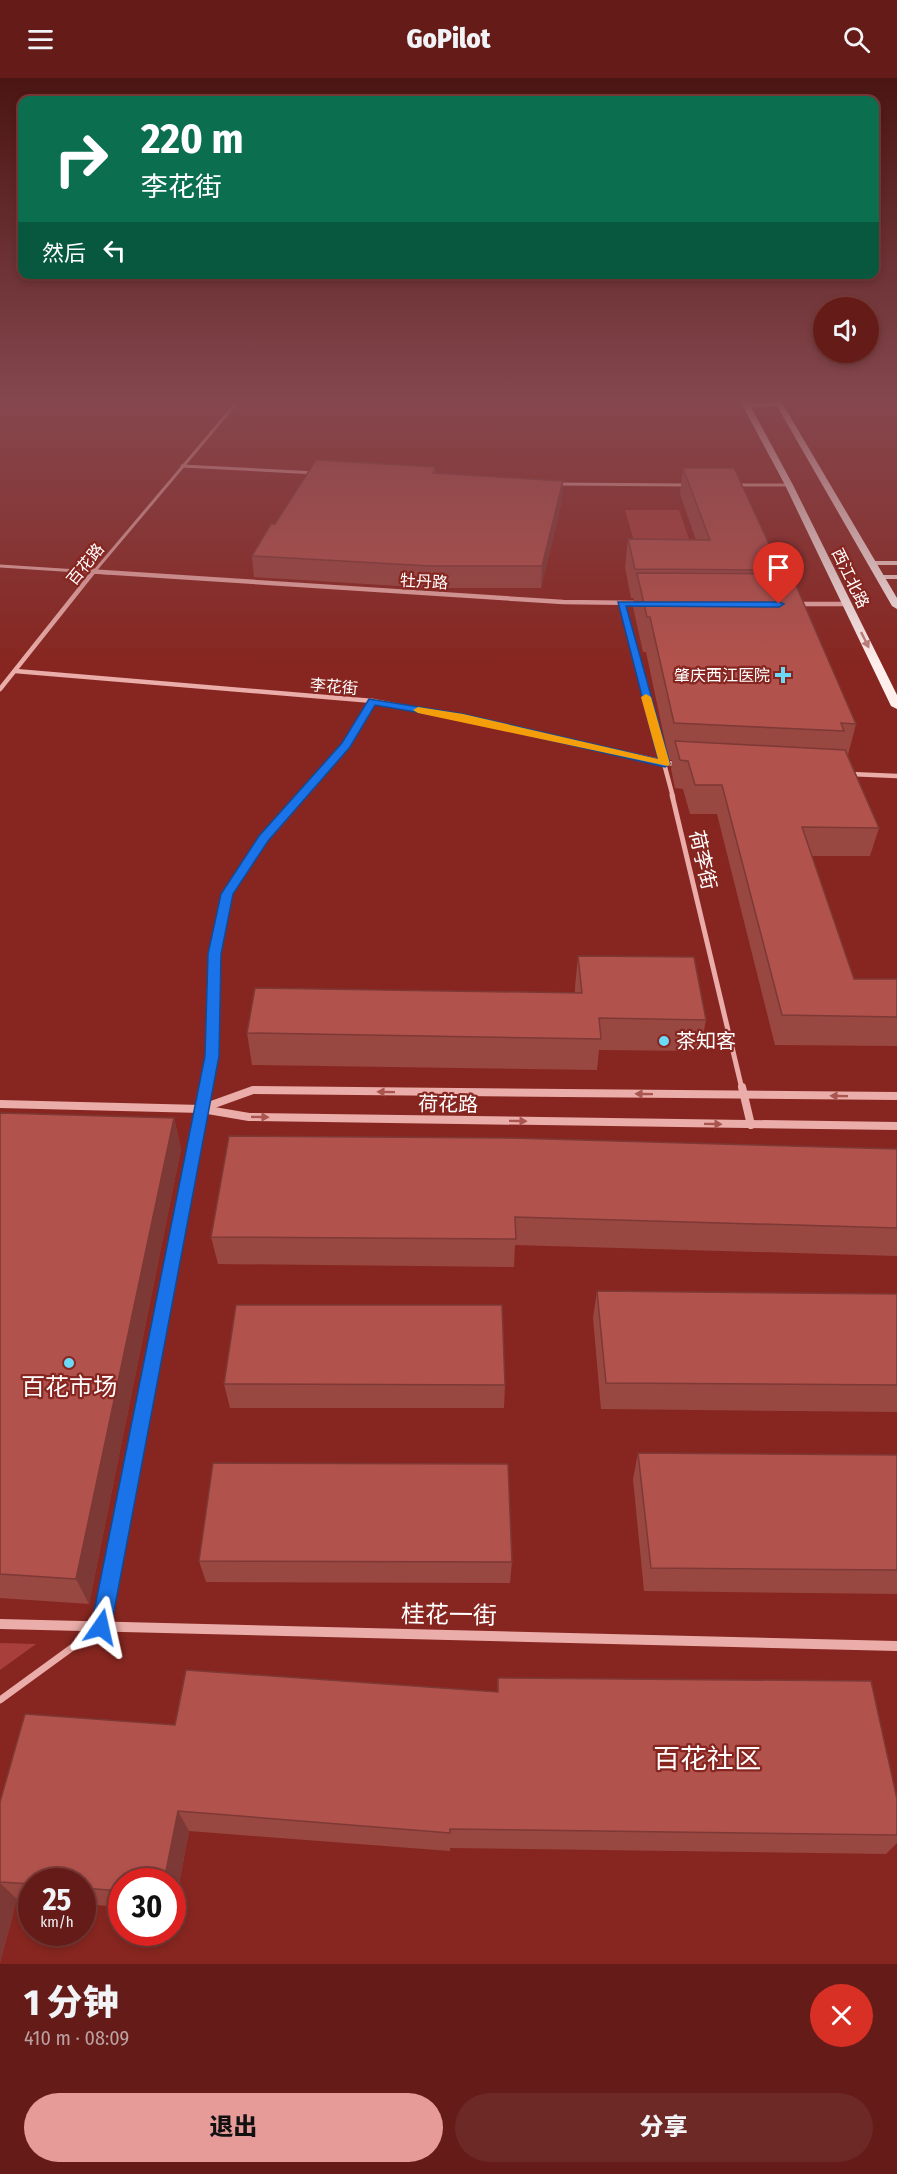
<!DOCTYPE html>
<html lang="zh">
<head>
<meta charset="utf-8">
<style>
  :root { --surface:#651c18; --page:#6d2925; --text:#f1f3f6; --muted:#bca1a2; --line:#793a37; --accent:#e69b98 }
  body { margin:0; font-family:"Fira Sans Condensed","Noto Sans SC",sans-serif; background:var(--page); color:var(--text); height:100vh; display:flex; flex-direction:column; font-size:22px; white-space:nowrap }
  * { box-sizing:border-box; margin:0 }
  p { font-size:20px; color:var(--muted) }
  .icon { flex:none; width:33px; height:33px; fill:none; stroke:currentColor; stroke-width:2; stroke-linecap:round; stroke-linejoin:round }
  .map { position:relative; height:1886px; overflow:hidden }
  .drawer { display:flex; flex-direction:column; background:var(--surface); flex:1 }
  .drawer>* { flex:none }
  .guide { position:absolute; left:18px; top:18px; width:861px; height:183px; border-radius:12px; box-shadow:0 3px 9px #0003,0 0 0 2px var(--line); background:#0b6e4f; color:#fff; overflow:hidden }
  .fabs { position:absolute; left:813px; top:219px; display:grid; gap:12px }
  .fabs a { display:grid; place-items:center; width:66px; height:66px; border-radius:50%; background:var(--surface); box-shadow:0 3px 9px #0003,0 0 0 2px var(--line); font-size:30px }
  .speed { position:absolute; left:18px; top:1790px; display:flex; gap:12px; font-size:30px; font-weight:700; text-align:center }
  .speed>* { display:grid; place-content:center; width:78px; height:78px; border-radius:50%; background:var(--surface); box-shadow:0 3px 9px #0003,0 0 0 2px var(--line); line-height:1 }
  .speed small { font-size:15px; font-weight:400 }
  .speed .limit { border:9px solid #d22; background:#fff; color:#111 }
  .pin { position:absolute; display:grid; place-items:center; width:51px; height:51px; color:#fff; margin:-62px -26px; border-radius:50% 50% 50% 0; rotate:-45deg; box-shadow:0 0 6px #0007 }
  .pin .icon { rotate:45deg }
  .me { position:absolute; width:66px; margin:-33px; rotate:11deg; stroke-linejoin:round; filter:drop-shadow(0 0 4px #0008) }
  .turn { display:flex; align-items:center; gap:21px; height:126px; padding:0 24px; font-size:27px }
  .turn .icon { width:78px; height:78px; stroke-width:2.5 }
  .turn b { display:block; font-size:42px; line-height:51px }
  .then { display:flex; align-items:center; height:57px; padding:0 24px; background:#0003; gap:12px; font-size:22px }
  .round { display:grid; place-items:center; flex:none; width:63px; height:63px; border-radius:32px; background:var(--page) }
  .summary { display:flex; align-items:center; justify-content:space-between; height:102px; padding:0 24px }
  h1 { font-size:36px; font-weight:800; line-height:45px }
  .primary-button { display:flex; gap:12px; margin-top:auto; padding:12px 24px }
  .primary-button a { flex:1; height:69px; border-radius:36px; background:var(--accent); color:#111; font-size:24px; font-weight:800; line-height:69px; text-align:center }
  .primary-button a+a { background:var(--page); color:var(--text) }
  header { display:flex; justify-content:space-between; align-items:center; height:78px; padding:0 24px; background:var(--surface); font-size:27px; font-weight:800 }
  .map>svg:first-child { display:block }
  .green { fill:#a83f3a }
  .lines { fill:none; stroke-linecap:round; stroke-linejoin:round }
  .lane { stroke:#eaada9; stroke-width:7 }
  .street-far4 { stroke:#eaada9; stroke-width:3 }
  .street-far3 { stroke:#eaada9; stroke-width:4.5 }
  .street-far2 { stroke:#eaada9; stroke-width:5 }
  .street-far1 { stroke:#eaada9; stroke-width:8 }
  .street { stroke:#eaada9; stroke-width:10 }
  .secondary { fill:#f8d7d5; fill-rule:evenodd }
  .primary { fill:#feefed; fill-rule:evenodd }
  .wall { fill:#994741 }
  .shaded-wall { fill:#7d3935 }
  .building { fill:#b2524c; stroke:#7d3935; stroke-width:1.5 }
  .oneway { fill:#bd807c }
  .oneway2 { fill:#aa5550 }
  .route { fill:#1a73e8; stroke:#114b97; stroke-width:1.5 }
  .slow { fill:#f59e0b }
  .poi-dot { fill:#6adaf8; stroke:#872620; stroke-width:2 }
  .labels { text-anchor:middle; stroke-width:4.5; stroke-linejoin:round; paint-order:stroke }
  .far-street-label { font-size:16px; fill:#fff; stroke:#872620 }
  .far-poi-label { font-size:16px; fill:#fff; stroke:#872620; text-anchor:end }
  .street-label { font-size:20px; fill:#fff; stroke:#872620 }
  .poi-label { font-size:20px; fill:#fff; stroke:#872620; text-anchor:start }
  .near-poi-label { font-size:24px; fill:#fff; stroke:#872620 }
  .near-street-label { font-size:24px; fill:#fff; stroke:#872620 }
  .near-quarter-label { font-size:27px; fill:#fff; stroke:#872620 }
</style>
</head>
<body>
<header><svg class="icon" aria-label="menu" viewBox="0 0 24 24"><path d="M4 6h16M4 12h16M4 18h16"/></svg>GoPilot<svg class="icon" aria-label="search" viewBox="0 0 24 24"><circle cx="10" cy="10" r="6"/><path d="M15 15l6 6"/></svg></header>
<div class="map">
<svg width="897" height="1886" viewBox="0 0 897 1886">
  <rect width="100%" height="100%" fill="#872620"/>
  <g class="green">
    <path d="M625,432h54l13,38h-56z"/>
    <path d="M0,1565l36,1 -36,26z"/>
  </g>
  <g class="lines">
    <path class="lane" d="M0,1622l99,-72"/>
    <g class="street-far4">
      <path d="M182,388l134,7"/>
      <path d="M557,406l131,1"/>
      <path d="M734,407h55"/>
      <path d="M0,488l109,7"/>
      <path d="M93,495l145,-172"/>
    </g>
    <g class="street-far3">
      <path d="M86,493l477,31 77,1"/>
      <path d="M621,525l52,194"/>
      <path d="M797,526h50"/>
      <path d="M15,593l358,30 90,17 215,47"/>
      <path d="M0,611l94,-118"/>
      <path d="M850,696l47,2"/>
      <path d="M300,719l46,-52 27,-44"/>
    </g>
    <g class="street-far2">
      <path d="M672,717l70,294"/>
      <path d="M206,1011l6,-33 2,-102 13,-60 36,-55 39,-44"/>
    </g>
    <g class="street-far1">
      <path d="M742,1009l9,38"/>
      <path d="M0,1026l202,5 47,8 648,9"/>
      <path d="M203,1030l50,-18 644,6"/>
      <path d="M132,1391l74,-382"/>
    </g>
    <g class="street">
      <path d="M0,1546l897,22"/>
      <path d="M101,1549l31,-160"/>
    </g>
    <g class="secondary">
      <path d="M869,483h28v4h-25l-4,-2z"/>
      <rect x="877" y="497" width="20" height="4"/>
    </g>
    <path class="primary" d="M740,323h7l2,2 32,-2 116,197v11l-5,-3 -115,-200 -26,1 42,78 104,210v14l-6,-3 -106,-221z"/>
  </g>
  <g class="wall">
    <path d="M435,389l1,6 126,28 -21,87h-110l-177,-11 -2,-21 23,-32z"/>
    <path d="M683,390l98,102 -1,4 76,150 -8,31 31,73 -9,28h-58l42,123h43v67l-122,-1 -58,-231h-27l-7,-25 -8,-1 -4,-19 1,-9h-3l-23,-108h-3l-10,-45 1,-9h-3l-6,-31 3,-28 68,1 -16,-46z"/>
    <path d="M578,878l128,64 -6,31 -101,-1 -2,20 -345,-5 -5,-32 328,-41v-5z"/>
    <path d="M0,1035l174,5 7,31 -92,455 -89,-6z"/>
    <path d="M897,1071v107l-382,-11 -1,22 -296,-3 -7,-27z"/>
    <path d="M597,1213l300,3v118l-296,-3 -8,-91z"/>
    <path d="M224,1306l281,1 -1,23h-274z"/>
    <path d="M638,1375l259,2v139l-253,-3 -11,-112z"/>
    <path d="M199,1483l313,1 -2,21 -304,-1z"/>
    <path d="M498,1600l399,121v44l-11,11 -436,-6v3l-261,-20 -15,80h-2v-30h-50v26l-40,-3v-23h-50v19l-15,-1 -17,64v-161l175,-77 322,-33z"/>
  </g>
  <g class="shaded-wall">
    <path d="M563,403l-1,20 -21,87 1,-22z"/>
    <path d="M174,1040l7,31 -92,455 -13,-25z"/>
    <path d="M178,1733l11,20 -15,80 -2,-2v-28h-8z"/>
    <path d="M0,1805l17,16 -17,64z"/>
  </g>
  <g class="building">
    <path d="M316,382l119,7 -2,6 130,8 -21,85h-112l-178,-10 19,-32h4z"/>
    <path d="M683,390h51l47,102 -146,-1 -7,-30 82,1z"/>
    <path d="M637,495l154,1 65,150 -15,-1 3,8 -170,-8 -24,-106h-3z"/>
    <path d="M675,663l170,9 34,78 -77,-1 52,152h43v38l-115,-2 -60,-230h-27l-7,-24 -8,-1z"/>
    <path d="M578,878l116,1 12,63 -107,-2 2,21 -354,-6 8,-45 327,5z"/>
    <path d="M0,1035l174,5 -98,461 -76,-5z"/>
    <path d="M229,1058l282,2 386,11v79l-382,-11 1,22 -305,-2z"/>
    <path d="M597,1213l300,3v91l-291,-2z"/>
    <path d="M236,1227h266l3,80 -281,-1z"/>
    <path d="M638,1375l259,2v115l-246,-2z"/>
    <path d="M213,1385l295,1 4,98 -313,-1z"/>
    <path d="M186,1592l312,22v-14l373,3 26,118v36l-447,-6v4l-272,-22 -14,70h-42v10l-40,-3v-7h-50v3l-32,-2v-80l25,-88 150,11z"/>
  </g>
  <defs><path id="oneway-solid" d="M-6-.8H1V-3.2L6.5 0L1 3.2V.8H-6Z" transform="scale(1.5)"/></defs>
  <use class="oneway" href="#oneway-solid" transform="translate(865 562) rotate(64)"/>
  <g class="oneway2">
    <use href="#oneway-solid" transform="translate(386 1014) rotate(-179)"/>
    <use href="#oneway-solid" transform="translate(644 1016) rotate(-179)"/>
    <use href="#oneway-solid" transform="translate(839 1018) rotate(-179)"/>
    <use href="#oneway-solid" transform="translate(260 1039) rotate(1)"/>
    <use href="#oneway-solid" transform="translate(518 1043) rotate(1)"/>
    <use href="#oneway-solid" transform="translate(713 1046) rotate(1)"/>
  </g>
  <linearGradient id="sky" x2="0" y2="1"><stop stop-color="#4a1512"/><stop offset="0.55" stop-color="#85474e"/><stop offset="1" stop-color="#85474e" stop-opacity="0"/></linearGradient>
  <rect width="897" height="587" fill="url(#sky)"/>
  <path class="route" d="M618,524h161l5,2 -5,3 -153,-1 44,158 -5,3 -202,-47 -88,-15 -25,42 -82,94 -35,53 -12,60 -2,102 -108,571 -3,7 -7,3 -7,-3 -3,-7 114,-571 3,-102 13,-60 38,-58 83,-93 27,-44 94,15 195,45z"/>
  <path class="slow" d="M646,616l5,3 19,67 -2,2 -250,-53 -5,-3 5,-3 45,7 195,45 -17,-62z"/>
  <g class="poi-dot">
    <path d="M780 588h6v6h6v6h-6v6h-6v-6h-6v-6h6z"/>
    <circle cx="664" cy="963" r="6"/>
    <circle cx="69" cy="1285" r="6"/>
  </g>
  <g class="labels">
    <g class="far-street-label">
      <text transform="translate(85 486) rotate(-51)" y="6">百花路</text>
      <text transform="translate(851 500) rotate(64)" y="6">西江北路</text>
      <text transform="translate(424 503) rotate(3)" y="6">牡丹路</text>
      <text transform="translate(334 608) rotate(5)" y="6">李花街</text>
    </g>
    <g class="far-poi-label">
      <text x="770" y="603">肇庆西江医院</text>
    </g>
    <g class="street-label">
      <text transform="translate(703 782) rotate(77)" y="7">荷李街</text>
      <text transform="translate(448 1026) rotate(1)" y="7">荷花路</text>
    </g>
    <g class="poi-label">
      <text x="676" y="970">茶知客</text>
    </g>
    <g class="near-poi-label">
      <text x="69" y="1317">百花市场</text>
    </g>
    <g class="near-street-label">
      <text transform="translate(449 1537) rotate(1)" y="8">桂花一街</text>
    </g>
    <g class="near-quarter-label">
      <text x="707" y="1690">百花社区</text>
    </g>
  </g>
</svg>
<div class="fabs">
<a><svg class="icon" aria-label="sound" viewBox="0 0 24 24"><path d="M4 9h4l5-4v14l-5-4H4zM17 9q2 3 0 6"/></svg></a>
</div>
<div class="speed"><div>25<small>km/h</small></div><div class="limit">30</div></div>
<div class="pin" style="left:779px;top:526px;background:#d93025"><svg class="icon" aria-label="arrive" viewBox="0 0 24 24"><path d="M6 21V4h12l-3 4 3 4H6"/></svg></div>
<svg class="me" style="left:101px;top:1549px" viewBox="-20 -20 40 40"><path d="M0-17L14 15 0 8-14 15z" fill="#1a73e8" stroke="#fff" stroke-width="4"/></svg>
<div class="guide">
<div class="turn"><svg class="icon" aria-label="right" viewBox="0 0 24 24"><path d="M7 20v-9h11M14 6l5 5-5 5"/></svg><div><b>220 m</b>李花街</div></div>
<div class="then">然后<svg class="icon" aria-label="left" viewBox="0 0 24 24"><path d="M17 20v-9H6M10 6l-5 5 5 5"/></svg></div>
</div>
</div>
<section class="drawer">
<div class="summary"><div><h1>1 分钟</h1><p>410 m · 08:09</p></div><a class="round" style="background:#d93025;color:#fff"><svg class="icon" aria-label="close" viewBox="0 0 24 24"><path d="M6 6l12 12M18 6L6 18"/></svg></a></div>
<div class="primary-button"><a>退出</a><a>分享</a></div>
</section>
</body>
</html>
